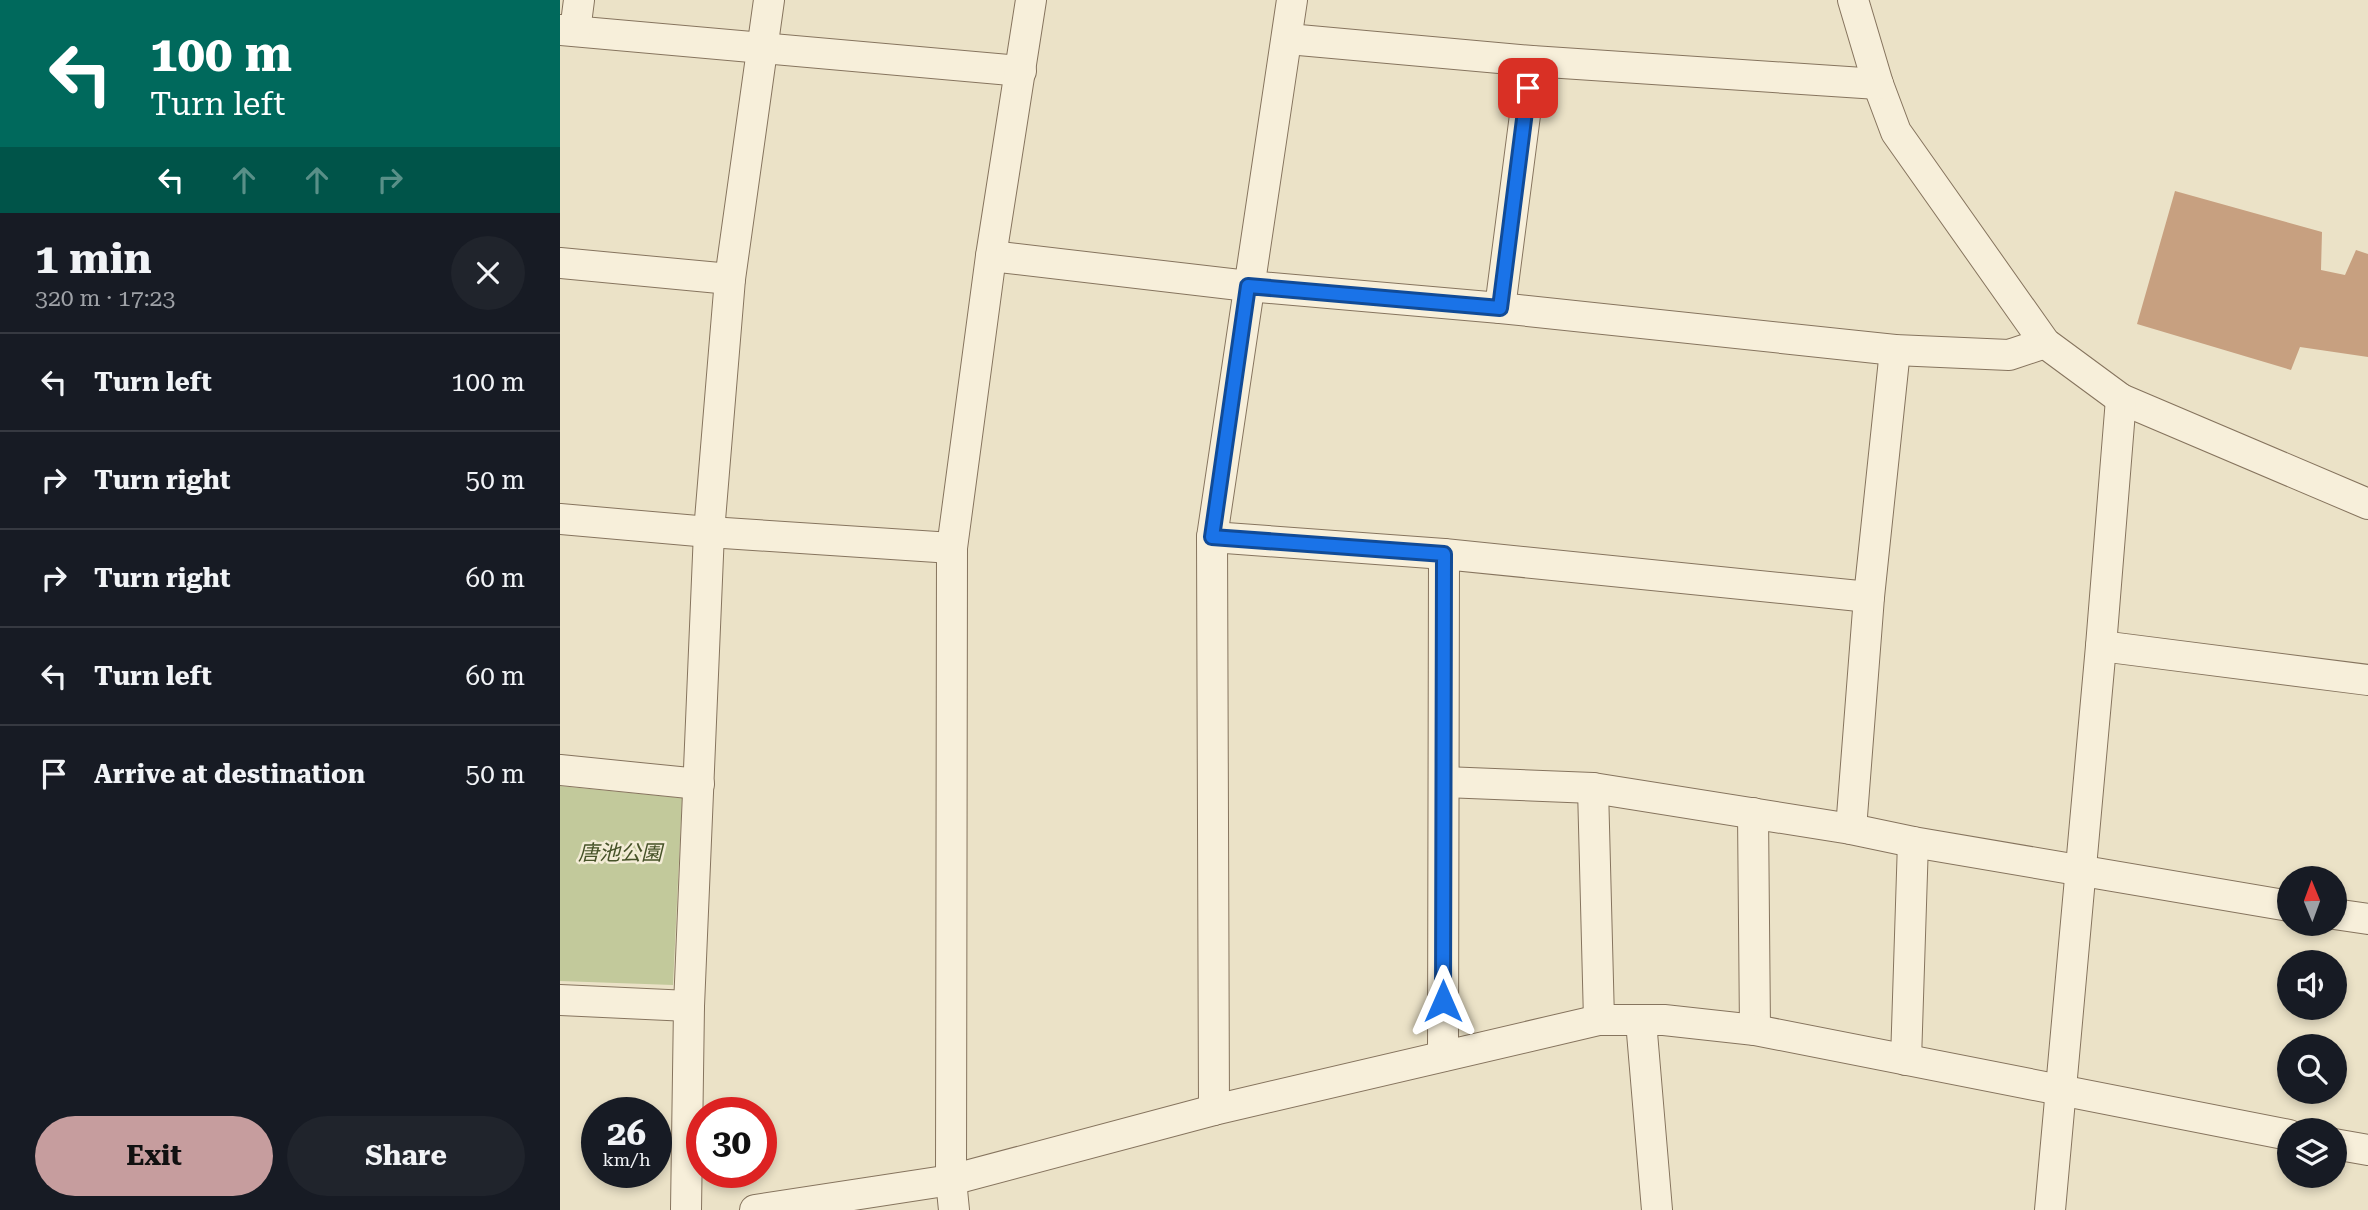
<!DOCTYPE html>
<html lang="en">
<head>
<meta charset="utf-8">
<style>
  :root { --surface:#171b24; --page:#20242c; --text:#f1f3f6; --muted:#9ea1a6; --line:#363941; --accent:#c69d9e }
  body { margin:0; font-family:"Roboto Serif","Noto Sans JP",serif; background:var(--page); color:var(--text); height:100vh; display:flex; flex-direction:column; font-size:26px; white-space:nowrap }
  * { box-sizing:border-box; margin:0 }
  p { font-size:23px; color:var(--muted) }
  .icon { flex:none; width:38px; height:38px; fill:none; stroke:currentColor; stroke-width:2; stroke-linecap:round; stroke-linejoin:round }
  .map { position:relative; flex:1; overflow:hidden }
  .drawer { display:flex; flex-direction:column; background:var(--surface); width:560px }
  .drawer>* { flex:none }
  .top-card { background:#00695c; color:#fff; overflow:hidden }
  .needle { width:46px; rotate:359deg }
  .fabs { position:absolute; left:1717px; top:866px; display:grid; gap:14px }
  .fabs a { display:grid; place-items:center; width:70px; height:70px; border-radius:50%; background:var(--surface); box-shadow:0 4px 10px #0003; font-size:35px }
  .speed { position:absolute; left:21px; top:1097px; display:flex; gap:14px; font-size:35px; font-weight:700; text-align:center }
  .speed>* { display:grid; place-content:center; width:91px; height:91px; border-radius:50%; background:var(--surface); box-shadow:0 4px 10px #0003; line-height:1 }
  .speed small { font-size:18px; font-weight:400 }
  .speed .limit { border:10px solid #d22; background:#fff; color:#111 }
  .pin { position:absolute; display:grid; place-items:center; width:60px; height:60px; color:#fff; margin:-30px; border-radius:14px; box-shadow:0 4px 10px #0006 }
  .me { position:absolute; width:77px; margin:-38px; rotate:0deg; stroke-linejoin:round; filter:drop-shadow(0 0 5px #0008) }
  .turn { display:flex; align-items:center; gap:24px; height:147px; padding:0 35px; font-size:32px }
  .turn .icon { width:91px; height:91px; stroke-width:2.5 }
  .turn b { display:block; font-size:49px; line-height:60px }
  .lanes { display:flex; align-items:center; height:66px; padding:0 35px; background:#0003; justify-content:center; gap:35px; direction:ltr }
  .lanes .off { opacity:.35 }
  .round { display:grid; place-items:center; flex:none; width:74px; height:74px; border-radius:37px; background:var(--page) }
  .overview { display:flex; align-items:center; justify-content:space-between; height:119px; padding:0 35px }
  h1 { font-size:42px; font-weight:700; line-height:52px }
  .primary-button { display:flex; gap:14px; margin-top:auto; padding:14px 35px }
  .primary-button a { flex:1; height:80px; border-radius:42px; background:var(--accent); color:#111; font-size:28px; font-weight:700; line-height:80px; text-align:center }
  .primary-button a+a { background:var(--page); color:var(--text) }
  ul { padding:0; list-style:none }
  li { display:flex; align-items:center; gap:21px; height:98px; padding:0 35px; border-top:2px solid var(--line) }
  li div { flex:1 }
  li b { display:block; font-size:26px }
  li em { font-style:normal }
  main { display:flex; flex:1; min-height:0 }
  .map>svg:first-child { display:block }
  .green { fill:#c2c99b }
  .building { fill:#c7a080 }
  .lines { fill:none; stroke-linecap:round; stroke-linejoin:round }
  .street-casing { stroke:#86745e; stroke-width:32 }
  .street { stroke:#f7efda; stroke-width:30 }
  .route-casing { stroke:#114b97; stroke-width:18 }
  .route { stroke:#1a73e8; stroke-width:12 }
  .labels { text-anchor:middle; stroke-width:5; stroke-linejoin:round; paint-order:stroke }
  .park-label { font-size:21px; font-style:italic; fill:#465228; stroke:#f3ecd6 }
</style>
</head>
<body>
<main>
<section class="drawer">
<div class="top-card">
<div class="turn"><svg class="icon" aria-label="left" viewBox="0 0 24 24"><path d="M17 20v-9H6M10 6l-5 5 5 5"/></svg><div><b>100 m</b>Turn left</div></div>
<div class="lanes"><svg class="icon" aria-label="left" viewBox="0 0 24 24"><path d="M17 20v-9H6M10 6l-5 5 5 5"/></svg><svg class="icon off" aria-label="ahead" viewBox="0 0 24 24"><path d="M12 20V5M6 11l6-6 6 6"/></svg><svg class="icon off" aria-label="ahead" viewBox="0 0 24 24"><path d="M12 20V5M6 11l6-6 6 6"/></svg><svg class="icon off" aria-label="right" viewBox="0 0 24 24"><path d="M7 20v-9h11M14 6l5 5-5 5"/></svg></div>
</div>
<div class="overview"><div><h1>1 min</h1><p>320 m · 17:23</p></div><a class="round"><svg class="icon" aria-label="close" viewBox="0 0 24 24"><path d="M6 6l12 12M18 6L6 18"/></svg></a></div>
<ul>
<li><svg class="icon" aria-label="left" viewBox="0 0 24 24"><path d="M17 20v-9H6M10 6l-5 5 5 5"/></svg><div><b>Turn left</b></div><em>100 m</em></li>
<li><svg class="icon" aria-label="right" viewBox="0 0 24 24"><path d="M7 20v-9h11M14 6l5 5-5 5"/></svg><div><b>Turn right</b></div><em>50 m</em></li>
<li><svg class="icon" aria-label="right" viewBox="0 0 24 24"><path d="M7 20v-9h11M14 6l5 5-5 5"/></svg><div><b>Turn right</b></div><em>60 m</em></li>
<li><svg class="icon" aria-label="left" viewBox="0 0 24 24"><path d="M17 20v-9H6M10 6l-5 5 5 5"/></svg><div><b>Turn left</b></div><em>60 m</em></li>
<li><svg class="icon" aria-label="arrive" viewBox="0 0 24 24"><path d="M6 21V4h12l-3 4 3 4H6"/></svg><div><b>Arrive at destination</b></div><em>50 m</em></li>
</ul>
<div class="primary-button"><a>Exit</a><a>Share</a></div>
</section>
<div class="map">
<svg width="1808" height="1210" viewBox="0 0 1808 1210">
  <rect width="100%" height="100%" fill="#ebe2c7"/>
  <path class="green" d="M0,786l122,12 -9,187 -113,-4z"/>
  <path class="building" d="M1615,191l147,41 -1,38 24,5 11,-25 12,4v103l-68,-10 -9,23 -154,-46z"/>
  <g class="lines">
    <defs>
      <g id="street">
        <path d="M1293,0l25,84 18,48 149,211 76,56 247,105"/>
        <path d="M0,30l461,41"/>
        <path d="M15,31l4,-31"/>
        <path d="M728,39l244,22 346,23"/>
        <path d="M431,256l257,30 252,22 395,42 114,5 36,-12"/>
        <path d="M0,263l170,16"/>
        <path d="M940,308l32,-247"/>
        <path d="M0,519l149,13 243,16"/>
        <path d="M652,537l232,17 425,43"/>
        <path d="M1541,646l267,34"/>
        <path d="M0,770l139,14"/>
        <path d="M884,782l149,6 258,41 62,13 376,64"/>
        <path d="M1033,788l6,232"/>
        <path d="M1193,813l2,217"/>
        <path d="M1291,829l18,-232 26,-247"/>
        <path d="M1774,914l34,5"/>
        <path d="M0,1000l129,6"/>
        <path d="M1081,1021l16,189"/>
        <path d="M883,1056l1,-502"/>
        <path d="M1346,1060l7,-218"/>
        <path d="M654,1110l-2,-573 80,-537"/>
        <path d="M1774,1144l34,6"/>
        <path d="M126,1210l3,-204 20,-474 21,-253 39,-279"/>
        <path d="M195,1210l196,-30 263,-70 385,-90h65l91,10 534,105"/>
        <path d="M394,1210l-3,-30 1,-632 39,-292 40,-256"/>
        <path d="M1490,1210l51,-564 20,-247"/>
      </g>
    </defs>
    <use href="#street" class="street-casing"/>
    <use href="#street" class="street"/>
  </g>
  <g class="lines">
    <defs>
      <path id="route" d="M883,1001l1,-447 -232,-17 36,-251 252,22 28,-220"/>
    </defs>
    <use href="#route" class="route-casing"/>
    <use href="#route" class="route"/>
  </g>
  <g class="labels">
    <g class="park-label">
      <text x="60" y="860">唐池公園</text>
    </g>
  </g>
</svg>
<div class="fabs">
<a><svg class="needle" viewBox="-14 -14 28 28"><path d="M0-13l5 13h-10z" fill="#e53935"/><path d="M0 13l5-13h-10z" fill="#9ea1a6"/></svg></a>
<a><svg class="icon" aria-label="sound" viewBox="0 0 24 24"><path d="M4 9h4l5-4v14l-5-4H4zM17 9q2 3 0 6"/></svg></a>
<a><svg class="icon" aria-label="search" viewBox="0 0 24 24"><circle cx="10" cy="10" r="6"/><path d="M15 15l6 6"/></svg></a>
<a><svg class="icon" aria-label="layers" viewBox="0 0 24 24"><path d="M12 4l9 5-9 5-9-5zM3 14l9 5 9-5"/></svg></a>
</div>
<div class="speed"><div>26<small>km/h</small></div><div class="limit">30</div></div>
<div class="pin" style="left:968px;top:88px;background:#d93025"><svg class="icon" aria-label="arrive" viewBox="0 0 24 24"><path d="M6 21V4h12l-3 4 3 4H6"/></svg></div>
<svg class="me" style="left:883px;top:1001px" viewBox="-20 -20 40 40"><path d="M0-17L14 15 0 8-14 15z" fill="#1a73e8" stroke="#fff" stroke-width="4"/></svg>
</div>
</main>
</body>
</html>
